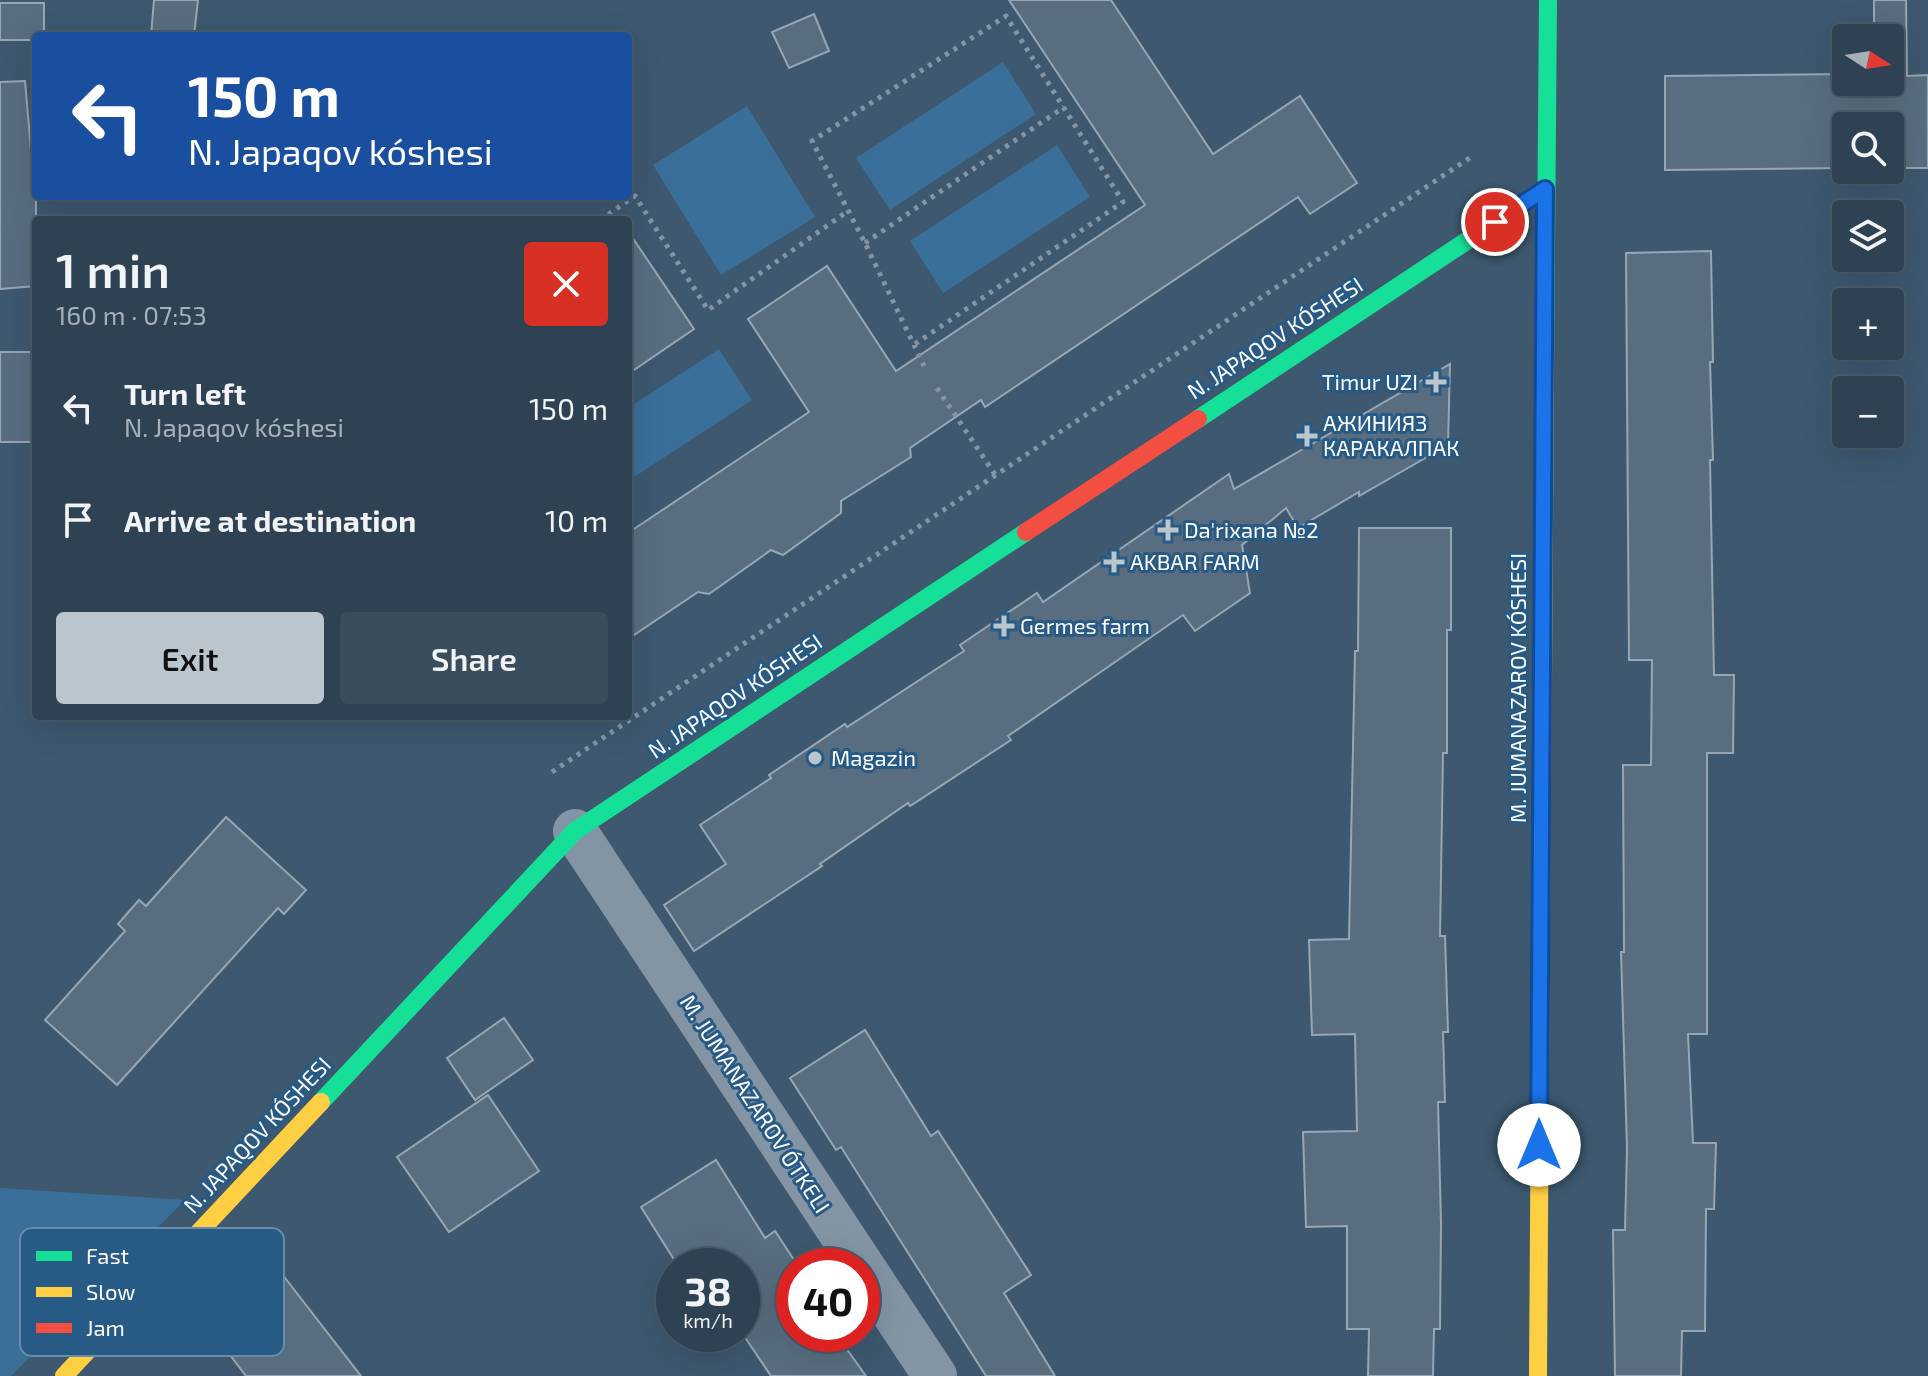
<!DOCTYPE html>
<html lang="en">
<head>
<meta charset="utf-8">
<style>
  :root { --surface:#2e4253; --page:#3a4d5d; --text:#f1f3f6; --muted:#a7b0b8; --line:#495b6a; --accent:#bbc5cd }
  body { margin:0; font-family:"Exo 2",sans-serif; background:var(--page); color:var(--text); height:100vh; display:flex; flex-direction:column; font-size:30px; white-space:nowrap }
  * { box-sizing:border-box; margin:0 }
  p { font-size:26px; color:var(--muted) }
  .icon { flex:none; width:44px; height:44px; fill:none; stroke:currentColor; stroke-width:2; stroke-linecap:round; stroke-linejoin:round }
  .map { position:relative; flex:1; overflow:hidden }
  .drawer { position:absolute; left:32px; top:216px; width:600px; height:504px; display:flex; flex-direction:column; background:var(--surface); border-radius:8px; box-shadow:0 8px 32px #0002,0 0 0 2px var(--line) }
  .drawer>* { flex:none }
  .banner { position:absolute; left:32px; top:32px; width:600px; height:168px; border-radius:8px; box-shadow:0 8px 32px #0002,0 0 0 2px var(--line); background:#1a4fa0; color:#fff; overflow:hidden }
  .needle { width:52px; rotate:102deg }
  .buttons { position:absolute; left:1832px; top:24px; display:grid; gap:16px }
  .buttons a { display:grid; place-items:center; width:72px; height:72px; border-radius:8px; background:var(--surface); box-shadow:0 8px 32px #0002,0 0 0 2px var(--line); font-size:40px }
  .speed { position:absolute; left:656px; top:1248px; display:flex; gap:16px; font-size:40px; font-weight:700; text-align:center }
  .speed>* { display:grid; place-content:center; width:104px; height:104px; border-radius:50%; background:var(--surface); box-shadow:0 8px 32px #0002,0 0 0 2px var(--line); line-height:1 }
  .speed small { font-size:20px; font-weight:400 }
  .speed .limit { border:12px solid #d22; background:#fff; color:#111 }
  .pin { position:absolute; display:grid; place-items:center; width:68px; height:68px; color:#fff; margin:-34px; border:4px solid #fff; border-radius:50%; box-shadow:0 2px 8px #0007 }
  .me { position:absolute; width:88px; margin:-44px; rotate:0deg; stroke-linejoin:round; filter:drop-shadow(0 0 6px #0008) }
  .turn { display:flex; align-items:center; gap:28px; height:168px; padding:0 24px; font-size:36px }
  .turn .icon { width:104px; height:104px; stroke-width:2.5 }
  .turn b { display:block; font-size:56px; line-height:68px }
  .round { display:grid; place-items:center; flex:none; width:84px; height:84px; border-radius:8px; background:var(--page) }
  .overview { display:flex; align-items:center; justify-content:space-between; height:136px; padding:0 24px }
  h1 { font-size:48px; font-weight:600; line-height:60px }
  .action { display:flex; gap:16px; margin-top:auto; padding:16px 24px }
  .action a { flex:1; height:92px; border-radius:8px; background:var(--accent); color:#111; font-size:32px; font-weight:600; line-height:92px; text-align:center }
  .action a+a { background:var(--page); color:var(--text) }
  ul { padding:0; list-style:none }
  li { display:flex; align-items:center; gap:24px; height:112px; padding:0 24px }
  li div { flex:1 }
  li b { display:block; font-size:30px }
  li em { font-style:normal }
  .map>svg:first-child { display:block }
  .green { fill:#3a6f99 }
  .building { fill:#586e80; stroke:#97a6b3; stroke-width:2 }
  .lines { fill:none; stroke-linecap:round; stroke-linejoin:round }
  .path { stroke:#8394a5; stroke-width:5; stroke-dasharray:4 6; stroke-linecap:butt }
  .street { stroke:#8394a5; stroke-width:44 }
  .fast { stroke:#16e098; stroke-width:18 }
  .slow { stroke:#ffcf43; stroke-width:18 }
  .jam { stroke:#f24e42; stroke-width:18 }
  .route-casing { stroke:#114b97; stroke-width:20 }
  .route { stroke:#1a73e8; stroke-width:14 }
  .poi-dot { fill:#bbc5cd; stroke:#275a85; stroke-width:3 }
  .labels { text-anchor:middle; stroke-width:6; stroke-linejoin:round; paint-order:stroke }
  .street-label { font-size:22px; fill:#fff; stroke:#275a85 }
  .poi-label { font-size:22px; fill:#fff; stroke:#275a85; text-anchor:start }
  .key { fill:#275a85; stroke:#688caa; stroke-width:2 }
  .key-label { font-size:22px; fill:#fff }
</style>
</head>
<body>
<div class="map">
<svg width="1928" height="1376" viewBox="0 0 1928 1376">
  <rect width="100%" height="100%" fill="#3d586f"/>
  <g class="green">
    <path d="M1003,62l33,52 -146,96 -34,-52z"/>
    <path d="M747,106l68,111 -94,58 -68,-110z"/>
    <path d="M1057,145l33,52 -147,96 -33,-52z"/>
    <path d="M719,349l33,51 -124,81v-73z"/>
    <path d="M0,1188l185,12 -174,176h-11z"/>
  </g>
  <g class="building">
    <path d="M154,0h44l-4,36h-43z"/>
    <path d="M1009,0h102l102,154 87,-58 57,87 -47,31 -12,-17 -313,210 -4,-7 -71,48 1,9 -70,44v12l-58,42 -12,-5 -62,44 -11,-2 -70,47v-106l181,-121 -61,-93 79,-53 69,105 249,-166z"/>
    <path d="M1874,0h32l1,76 21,-1v93h-38v-42h-44v42l-181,2v-94l181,-2v8h44v-44h-16z"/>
    <path d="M0,3h44v33h-8v4h-36z"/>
    <path d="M814,14l15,37 -40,17 -17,-36z"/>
    <path d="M25,81l6,69h5v136l-36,3v-207z"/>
    <path d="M628,231l66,98 -66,45z"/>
    <path d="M1711,251l2,111h-3l3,98h-3l4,215h20l-1,78h-26v281h-19l5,109h23l-2,66h-8l-1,122h-23l-1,45h-66l-2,-146h12l2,-82 -6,-196h3l-1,-187h28l1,-105h-23l-3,-407z"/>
    <rect x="0" y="352" width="36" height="90"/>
    <path d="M1450,364l-2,81 -89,51v-4l-61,36 -12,-20 -44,37 8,48 -55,38 -12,-16 -175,121 3,4 -101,66 -2,-3 -88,61 2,2 -128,85 -30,-46 62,-41 -26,-39 71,-47 -2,-3 76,-51 2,3 117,-76 -4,-6 77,-52 6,9 186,-128 5,15z"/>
    <path d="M1359,528h92v102h-4v123h-4l-3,183h5l3,96h-5l2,70h-7l3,122 -1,105h-6l-1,47h-65l1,-47h-22v-103l-41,1 -3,-95 54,-1 -2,-97 -43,1 -3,-95 40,-1 6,-288h3z"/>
    <path d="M226,817l80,73 -22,24 -6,-6 -161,177 -72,-65 80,-89 -7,-7 21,-24 7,6z"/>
    <path d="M504,1018l29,42 -58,40 -28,-42z"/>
    <path d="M865,1030l66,106 7,-5 93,144 -27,18 51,83h-69l-145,-229 -5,3 -46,-72z"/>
    <path d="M488,1095l51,76 -90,61 -52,-75z"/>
    <path d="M716,1160l49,78 10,-7 19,29v74h42l30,42h-95l-29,-43v-67h-64l-37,-59z"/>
    <path d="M282,1274l79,102h-115l-36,-47z"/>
  </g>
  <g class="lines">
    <g class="path">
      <path d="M600,220l35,-24 73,114 140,-99"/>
      <path d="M865,243l199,-136"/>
      <path d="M915,344l208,-142 -117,-186 -194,125 53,102 61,127"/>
      <path d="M937,388l59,88"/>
      <path d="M552,772l922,-617"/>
    </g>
    <path class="street" d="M575,831l360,545"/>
    <g class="fast">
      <path d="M1545,369l3,-369"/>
      <path d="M1198,419l347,-230"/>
      <path d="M321,1102l254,-271 451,-299"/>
    </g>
    <g class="slow">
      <path d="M1543,681l2,-312"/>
      <path d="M64,1376l257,-274"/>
      <path d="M1538,1376l3,-449"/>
    </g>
    <g class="jam">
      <path d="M1026,532l172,-113"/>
      <path d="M1541,927l2,-246"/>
    </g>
  </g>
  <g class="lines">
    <defs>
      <path id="route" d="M1495,222l50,-33 -6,956"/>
    </defs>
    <use href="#route" class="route-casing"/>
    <use href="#route" class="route"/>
  </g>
  <g class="poi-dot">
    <path d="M1432 370h8v8h8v8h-8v8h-8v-8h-8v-8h8z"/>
    <path d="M1303 424h8v8h8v8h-8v8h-8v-8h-8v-8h8z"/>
    <path d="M1164 518h8v8h8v8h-8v8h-8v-8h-8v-8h8z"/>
    <path d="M1110 550h8v8h8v8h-8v8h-8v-8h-8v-8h8z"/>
    <path d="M1000 614h8v8h8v8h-8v8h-8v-8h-8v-8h8z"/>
    <circle cx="815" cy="758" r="8"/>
  </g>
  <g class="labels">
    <g class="street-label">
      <text transform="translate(1275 338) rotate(-33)" y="8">N. JAPAQOV KÓSHESI</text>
      <text transform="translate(1518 688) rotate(-90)" y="8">M. JUMANAZAROV KÓSHESI</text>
      <text transform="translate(735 696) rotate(-34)" y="8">N. JAPAQOV KÓSHESI</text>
      <text transform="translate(755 1104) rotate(57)" y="8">M. JUMANAZAROV ÓTKELI</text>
      <text transform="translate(257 1135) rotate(-47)" y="8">N. JAPAQOV KÓSHESI</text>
    </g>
    <g class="poi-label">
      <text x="1418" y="390" text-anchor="end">Timur UZI</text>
      <text x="1323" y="431">АЖИНИЯЗ<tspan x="1323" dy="25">КАРАКАЛПАК</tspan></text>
      <text x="1184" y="538">Da'rixana №2</text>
      <text x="1130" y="570">AKBAR FARM</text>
      <text x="1020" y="634">Germes farm</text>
      <text x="831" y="766">Magazin</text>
    </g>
  </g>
  <rect x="20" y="1228" width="264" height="128" rx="12" class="key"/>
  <rect x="36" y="1251" width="36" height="10" fill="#16e098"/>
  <rect x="36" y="1287" width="36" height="10" fill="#ffcf43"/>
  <rect x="36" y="1323" width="36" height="10" fill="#f24e42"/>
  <g class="key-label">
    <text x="86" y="1264">Fast</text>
    <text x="86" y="1300">Slow</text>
    <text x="86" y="1336">Jam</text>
  </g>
</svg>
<div class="buttons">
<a><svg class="needle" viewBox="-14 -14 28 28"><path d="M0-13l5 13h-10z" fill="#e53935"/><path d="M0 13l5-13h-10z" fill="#a7b0b8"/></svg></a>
<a><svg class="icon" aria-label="search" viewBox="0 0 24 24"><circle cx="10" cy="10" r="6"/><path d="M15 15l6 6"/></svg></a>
<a><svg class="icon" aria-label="layers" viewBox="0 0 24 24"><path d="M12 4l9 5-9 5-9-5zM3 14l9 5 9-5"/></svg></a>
<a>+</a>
<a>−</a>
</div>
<div class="speed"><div>38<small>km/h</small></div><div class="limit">40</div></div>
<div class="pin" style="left:1495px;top:222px;background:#d93025"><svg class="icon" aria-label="arrive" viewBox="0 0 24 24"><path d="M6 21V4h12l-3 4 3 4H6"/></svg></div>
<svg class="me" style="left:1539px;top:1145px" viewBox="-20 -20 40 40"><circle r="19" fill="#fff"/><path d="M0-13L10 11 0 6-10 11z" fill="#1a73e8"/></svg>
<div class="banner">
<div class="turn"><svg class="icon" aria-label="left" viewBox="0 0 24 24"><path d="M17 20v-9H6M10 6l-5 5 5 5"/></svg><div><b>150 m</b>N. Japaqov kóshesi</div></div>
</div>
<section class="drawer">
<div class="overview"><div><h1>1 min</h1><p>160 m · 07:53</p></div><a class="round" style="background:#d93025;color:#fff"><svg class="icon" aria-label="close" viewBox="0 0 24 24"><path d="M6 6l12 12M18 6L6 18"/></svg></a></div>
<ul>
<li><svg class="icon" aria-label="left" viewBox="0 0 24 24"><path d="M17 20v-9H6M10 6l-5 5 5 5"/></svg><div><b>Turn left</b><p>N. Japaqov kóshesi</p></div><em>150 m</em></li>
<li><svg class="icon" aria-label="arrive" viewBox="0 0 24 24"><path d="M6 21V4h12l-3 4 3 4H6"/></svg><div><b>Arrive at destination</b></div><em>10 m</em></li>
</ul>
<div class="action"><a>Exit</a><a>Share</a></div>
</section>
</div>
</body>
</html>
